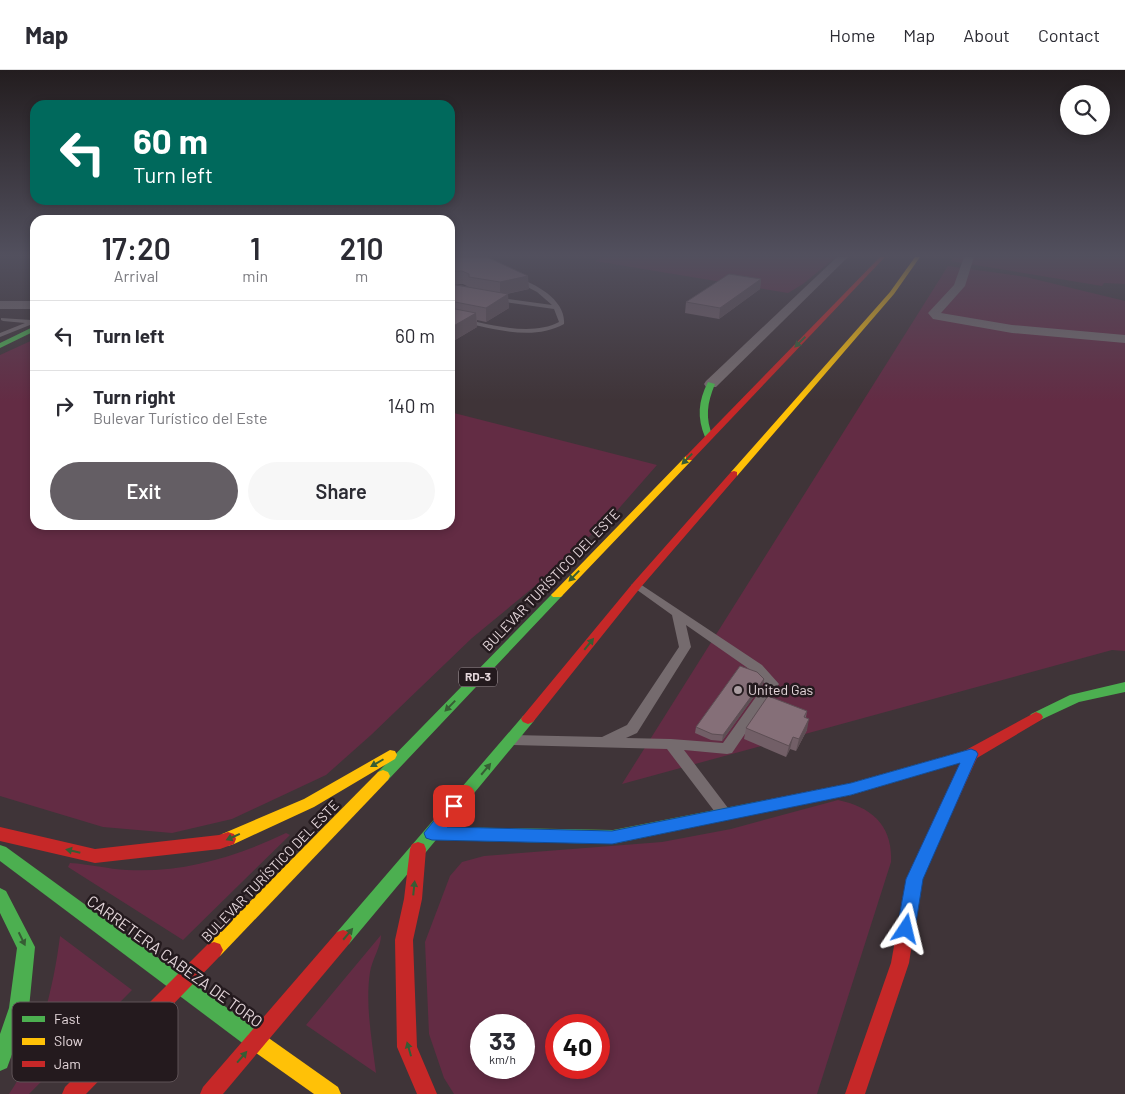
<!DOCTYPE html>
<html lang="en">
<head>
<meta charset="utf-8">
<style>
  :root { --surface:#fff; --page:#f7f7f7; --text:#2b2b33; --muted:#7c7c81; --line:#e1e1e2; --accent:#645e64 }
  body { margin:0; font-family:Barlow,sans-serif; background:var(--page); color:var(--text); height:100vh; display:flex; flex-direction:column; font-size:19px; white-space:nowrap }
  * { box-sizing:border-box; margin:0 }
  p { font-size:16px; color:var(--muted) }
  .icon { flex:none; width:28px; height:28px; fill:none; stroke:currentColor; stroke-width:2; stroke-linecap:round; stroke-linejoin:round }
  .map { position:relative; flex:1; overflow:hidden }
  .side { position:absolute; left:30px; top:145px; width:425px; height:315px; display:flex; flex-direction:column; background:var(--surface); border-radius:15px; box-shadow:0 2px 8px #0003 }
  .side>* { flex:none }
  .guide { position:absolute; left:30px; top:30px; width:425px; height:105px; border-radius:15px; box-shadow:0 2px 8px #0003; background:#00695c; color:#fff; overflow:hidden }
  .controls { position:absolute; left:1060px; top:15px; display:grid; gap:10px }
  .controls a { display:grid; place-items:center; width:50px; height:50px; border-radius:50%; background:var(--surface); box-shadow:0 2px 8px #0003; font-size:25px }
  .speed { position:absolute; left:470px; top:944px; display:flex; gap:10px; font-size:25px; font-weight:700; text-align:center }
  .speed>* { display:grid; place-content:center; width:65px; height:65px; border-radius:50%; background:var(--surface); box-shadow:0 2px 8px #0003; line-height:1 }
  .speed small { font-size:12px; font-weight:400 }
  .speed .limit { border:8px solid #d22; background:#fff; color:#111 }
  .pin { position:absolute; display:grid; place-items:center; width:42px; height:42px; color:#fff; margin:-21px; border-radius:10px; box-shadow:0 2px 8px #0006 }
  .me { position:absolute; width:55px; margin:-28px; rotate:10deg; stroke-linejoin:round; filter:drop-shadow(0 0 4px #0008) }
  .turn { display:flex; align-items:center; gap:18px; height:105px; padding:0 20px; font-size:22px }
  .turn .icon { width:65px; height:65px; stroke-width:2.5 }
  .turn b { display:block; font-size:35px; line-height:42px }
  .eta { display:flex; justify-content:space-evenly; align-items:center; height:85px; text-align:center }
  .eta b { font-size:30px; font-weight:600; line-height:35px }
  .button { display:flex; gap:10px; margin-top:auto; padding:10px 20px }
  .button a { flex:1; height:58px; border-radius:30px; background:var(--accent); color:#fff; font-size:20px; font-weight:600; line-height:58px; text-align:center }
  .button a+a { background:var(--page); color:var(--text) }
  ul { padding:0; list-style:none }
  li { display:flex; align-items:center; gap:15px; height:70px; padding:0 20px; border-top:1px solid var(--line) }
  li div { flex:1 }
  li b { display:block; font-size:19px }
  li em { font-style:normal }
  header { display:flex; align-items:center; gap:30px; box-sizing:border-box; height:70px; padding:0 25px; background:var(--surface); border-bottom:1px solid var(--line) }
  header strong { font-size:24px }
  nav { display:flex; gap:28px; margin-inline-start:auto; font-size:18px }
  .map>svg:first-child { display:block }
  .green { fill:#632c44; fill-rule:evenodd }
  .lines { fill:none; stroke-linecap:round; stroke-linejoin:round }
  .lane { fill:#756b6e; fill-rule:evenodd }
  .street { fill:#756b6e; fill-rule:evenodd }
  .fast { fill:#4caf50; fill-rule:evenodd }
  .slow { fill:#ffc107; fill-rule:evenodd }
  .jam { fill:#c62828; fill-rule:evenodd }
  .wall { fill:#725f67; fill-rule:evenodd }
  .shaded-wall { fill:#5d4e54 }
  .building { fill:#856f78; stroke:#5d4e54 }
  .oneway { fill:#365d34 }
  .route { fill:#1a73e8; stroke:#114b97 }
  .poi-dot { fill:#aa9da1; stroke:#241a1e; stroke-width:2 }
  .labels { text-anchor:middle; stroke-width:5; stroke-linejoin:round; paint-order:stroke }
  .shield { fill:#241a1e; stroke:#aa9ea2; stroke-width:1 }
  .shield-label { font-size:12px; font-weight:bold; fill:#e4d6da }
  .street-label { font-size:14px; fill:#e4d6da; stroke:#241a1e }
  .poi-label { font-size:14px; fill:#e4d6da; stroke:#241a1e; text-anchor:start }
  .near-street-label { font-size:16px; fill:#e4d6da; stroke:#241a1e }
  .key { fill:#241a1e; stroke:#5e5256; stroke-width:1 }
  .key-label { font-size:14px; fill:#e4d6da }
</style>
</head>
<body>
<header>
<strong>Map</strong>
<nav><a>Home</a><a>Map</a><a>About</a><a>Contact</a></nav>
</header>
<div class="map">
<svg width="1125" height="1024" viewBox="0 0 1125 1024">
  <rect width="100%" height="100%" fill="#3f3438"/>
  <g class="green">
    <path d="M603,187h233l-33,27 -15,9 -193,-32z"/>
    <path d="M953,187h172v27l-21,-1 -2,3 -151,-25z"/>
    <path d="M948,196l78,11 99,24v350l-13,-1 -490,134z"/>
    <path d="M35,269v186h415v-113l207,53 -43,49 -79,72 -63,52 -101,97 -45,40 -94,44 -60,14 -69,-6 -103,-31v-441z"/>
    <path d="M838,730c34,7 55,26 53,62l-74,232h-363l-10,-16 -15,-44 -4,-92 25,-66 12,-14 22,-6 178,-14 69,-13zM481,955h43v43h-43zM556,955h43v43h-43z"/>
    <path d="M286,763l4,2 -107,105 -115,-73 2,-4c19,1 38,6 57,7 56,3 109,-13 159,-37z"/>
    <path d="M381,865c0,12 -9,24 -11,37 -5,33 2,68 6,101l-70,-48z"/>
    <path d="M60,866l72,54 -103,104h-20c29,-42 45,-108 51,-158z"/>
  </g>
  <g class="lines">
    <g class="lane">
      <path d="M516,207c20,7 50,23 48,47 -34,19 -78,2 -114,-4v-4c31,6 79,22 109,6l-5,-13 -63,-9 -1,-1 3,-2 59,8 -15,-13 -23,-12z"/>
      <path d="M1,248l30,2 4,-1v4l-35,14v-4l25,-10 -22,-2 -2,-1z"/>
      <path d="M637,512l125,83 17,19 -47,69 -5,1 -43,-4 44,58 3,4 -3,4 -5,2 -5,-2 -51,-67 -154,-4 -5,-1 -2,-4 2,-4 5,-1 89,2 25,-12 52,-78 -7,-32 -39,-28 -2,-2zM686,555l66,46 13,13 -42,59 -52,-4 -45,-1 11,-5 54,-86z"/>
    </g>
    <g class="street">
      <path d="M837,187h11l-132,130h-10l-2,-3 2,-3z"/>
      <path d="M964,187h10l-9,29 -24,27 71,12 113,10v8l-113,-10 -79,-14 -5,-6 26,-28z"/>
      <rect x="0" y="231" width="35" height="8"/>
    </g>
    <g class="fast">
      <path d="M35,256v5l-35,17v-5z"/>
      <path d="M708,312l7,2c-8,19 -10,34 -2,53l-4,3 -4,-3c-8,-19 -7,-36 3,-55z"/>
      <path d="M557,522l4,1 2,2 -2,2 -173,183 -5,2 -5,-2 -2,-4 2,-4 175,-179z"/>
      <path d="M1125,612v10l-46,10 -43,20 -5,-2 -2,-3 2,-3 39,-19z"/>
      <path d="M528,644l5,2 2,3 -2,3 -87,105 167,3 158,-31 5,2 3,4 -3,4 -5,2 -158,33 -177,-4 -87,104 -6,2 -6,-2 -3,-6 3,-6 186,-216z"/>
      <path d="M0,775l6,2 257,187 3,7 -3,7 -7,3 -7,-3 -249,-187z"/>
      <path d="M0,818l6,3 29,56 -6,61 -22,60 -7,3v-37l9,-26 8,-60 -17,-35z"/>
    </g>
    <g class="slow">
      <path d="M915,187h5l-26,37 -157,182h-6v-4l159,-180z"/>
      <path d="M689,385l3,1v4l-131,137h-8l-2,-2 2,-2 133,-137z"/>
      <path d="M971,679l5,1 2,4 -2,4 -125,37 -80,16 -5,-2 -3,-4 3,-4 5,-2 80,-16z"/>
      <path d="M390,680l5,1 2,4 -2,4 -81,48 -80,37 -6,2 -6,-2 -2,-5 2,-5 82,-35z"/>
      <path d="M383,700l5,2 2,4 -2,4 -168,176 -6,2 -6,-2 -3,-6 3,-6 170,-172z"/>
      <path d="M256,961l7,3 75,53 3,7h-27l-65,-46 -3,-7 3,-7z"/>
    </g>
    <g class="jam">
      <path d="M880,187h5l-193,203h-6v-4z"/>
      <path d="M734,401l3,1v4l-96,111 -108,135 -5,2 -5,-2 -2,-3 2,-3 110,-133 98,-111z"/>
      <path d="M1036,642l5,2 2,3 -2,3 -64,38 -55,121 -13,84 -44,131h-20l46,-131 15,-84 58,-125 2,-4z"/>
      <path d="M0,757l95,22 124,-14 9,-3 6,2 2,5 -2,5 -14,5 -125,14 -95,-22z"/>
      <path d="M418,772l6,2 2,5 -4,50 -9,41 4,107 20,47h-20l-20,-47 -2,-107 9,-41 6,-50 2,-5z"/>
      <path d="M343,860l6,2 3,6 -3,6 -126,150h-23l3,-7 134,-155z"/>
      <path d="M214,872l6,2 3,6 -3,6 -134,138h-24l3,-7 143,-143z"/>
    </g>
  </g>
  <g class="wall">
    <path d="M450,187l79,32 -22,5 2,14 -23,14 -9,-2v7l-27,16zM455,214h8l6,3z"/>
    <path d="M761,209l-1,10 -41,30 -34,-6 1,-11z"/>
    <path d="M764,609l-1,5 -41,57 -11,-1 -16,-7 1,-6z"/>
    <path d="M807,641l-1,6 1,13 -11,21 -6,-2 -4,8 -42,-18 2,-11z"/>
  </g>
  <g class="shaded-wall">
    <path d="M528,206l1,13 -29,6v-13z"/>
    <path d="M761,209l-1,10 -41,30 1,-11z"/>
    <path d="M508,224l1,14 -23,14v-14z"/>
    <path d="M476,243l1,14 -27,16v-15z"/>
    <path d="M764,609l-1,5 -41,57 1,-6z"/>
    <path d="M809,649l-2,11 -11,21 3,-12z"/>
    <path d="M793,667l-3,12 -4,8 3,-11z"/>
  </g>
  <g class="building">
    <path d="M450,187h37l41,19 -28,6 -31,-5v-3l-7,-3h-12z"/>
    <path d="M729,204l32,5 -41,29 -34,-6z"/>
    <path d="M450,214l58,10 -22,14 -36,-7z"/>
    <path d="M450,238l26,5 -26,15z"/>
    <path d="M740,596l17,6 7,7 -41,56 -11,-1 -16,-7z"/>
    <path d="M768,626l39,15 -3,6 5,2 -10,20 -6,-2 -4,9 -43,-18z"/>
  </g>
  <defs><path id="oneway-solid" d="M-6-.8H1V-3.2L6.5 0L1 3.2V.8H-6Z" transform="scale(1.25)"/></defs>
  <g class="oneway">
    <use href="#oneway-solid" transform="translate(800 272) rotate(136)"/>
    <use href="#oneway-solid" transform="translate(687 389) rotate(134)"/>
    <use href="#oneway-solid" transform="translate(574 506) rotate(134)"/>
    <use href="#oneway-solid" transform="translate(589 574) rotate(-51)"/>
    <use href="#oneway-solid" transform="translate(450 636) rotate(134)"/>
    <use href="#oneway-solid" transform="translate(377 693) rotate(150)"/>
    <use href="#oneway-solid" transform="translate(486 699) rotate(-50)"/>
    <use href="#oneway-solid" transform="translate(233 767) rotate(156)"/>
    <use href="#oneway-solid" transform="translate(73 781) rotate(-167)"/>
    <use href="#oneway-solid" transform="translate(414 818) rotate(-84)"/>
    <use href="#oneway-solid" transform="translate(348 864) rotate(-50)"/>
    <use href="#oneway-solid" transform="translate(22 869) rotate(64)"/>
    <use href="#oneway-solid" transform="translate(409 979) rotate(-106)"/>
    <use href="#oneway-solid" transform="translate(242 987) rotate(-49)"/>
  </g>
  <linearGradient id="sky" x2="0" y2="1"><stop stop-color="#231d1f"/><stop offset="0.56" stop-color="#52505e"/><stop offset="1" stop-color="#52505e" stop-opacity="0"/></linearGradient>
  <rect width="1125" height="331" fill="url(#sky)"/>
  <path class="route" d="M971,679l5,2 2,3 -55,125 -8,50 -3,6 -6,2 -7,-2 -2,-6 9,-50 54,-116 -109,32 -239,49 -180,-4 -6,-2 -2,-5 25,-31 5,-2 6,2 2,4 -15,21 165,4 239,-48z"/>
  <circle class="poi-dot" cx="738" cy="620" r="5"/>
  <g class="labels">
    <rect class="shield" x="459" y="597.5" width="38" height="19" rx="4"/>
    <g class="shield-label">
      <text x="478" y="611">RD-3</text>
    </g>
    <g class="street-label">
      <text transform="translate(551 510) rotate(-46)" y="5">BULEVAR TURÍSTICO DEL ESTE</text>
      <text transform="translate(270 801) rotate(-46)" y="5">BULEVAR TURÍSTICO DEL ESTE</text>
    </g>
    <g class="poi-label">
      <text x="748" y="625">United Gas</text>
    </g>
    <g class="near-street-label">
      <text transform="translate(175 891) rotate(36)" y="6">CARRETERA CABEZA DE TORO</text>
    </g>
  </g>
  <rect x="12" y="932" width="166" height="80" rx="8" class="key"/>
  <rect x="22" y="946" width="23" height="6" fill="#4caf50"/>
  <rect x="22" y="968" width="23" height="7" fill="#ffc107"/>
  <rect x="22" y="991" width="23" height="6" fill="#c62828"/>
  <g class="key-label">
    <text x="54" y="954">Fast</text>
    <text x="54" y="976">Slow</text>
    <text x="54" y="999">Jam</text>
  </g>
</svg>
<div class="controls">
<a><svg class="icon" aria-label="search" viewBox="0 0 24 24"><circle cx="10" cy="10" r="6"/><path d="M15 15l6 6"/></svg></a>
</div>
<div class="speed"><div>33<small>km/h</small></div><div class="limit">40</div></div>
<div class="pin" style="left:454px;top:736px;background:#d93025"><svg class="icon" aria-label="arrive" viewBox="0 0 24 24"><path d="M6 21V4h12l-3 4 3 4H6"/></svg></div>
<svg class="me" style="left:906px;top:859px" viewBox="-20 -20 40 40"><path d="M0-17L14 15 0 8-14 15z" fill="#1a73e8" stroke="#fff" stroke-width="4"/></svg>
<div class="guide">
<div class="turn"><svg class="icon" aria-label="left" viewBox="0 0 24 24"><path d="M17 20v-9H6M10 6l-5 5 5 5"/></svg><div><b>60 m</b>Turn left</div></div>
</div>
<section class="side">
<div class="eta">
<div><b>17:20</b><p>Arrival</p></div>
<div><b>1</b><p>min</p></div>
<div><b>210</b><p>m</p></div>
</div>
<ul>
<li><svg class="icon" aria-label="left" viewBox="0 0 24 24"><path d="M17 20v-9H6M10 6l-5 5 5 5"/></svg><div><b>Turn left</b></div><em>60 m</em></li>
<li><svg class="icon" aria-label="right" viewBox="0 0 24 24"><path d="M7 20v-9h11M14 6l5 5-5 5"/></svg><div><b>Turn right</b><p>Bulevar Turístico del Este</p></div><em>140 m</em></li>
</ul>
<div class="button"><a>Exit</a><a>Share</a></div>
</section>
</div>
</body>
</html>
